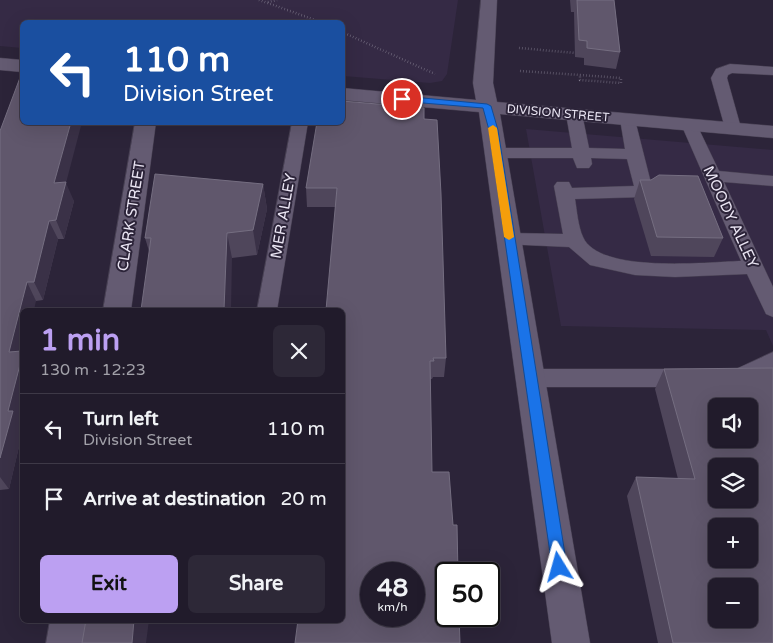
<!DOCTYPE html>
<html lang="en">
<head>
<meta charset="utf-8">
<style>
  :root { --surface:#211b2b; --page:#2d2837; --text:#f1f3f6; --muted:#a2a1a9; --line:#3e3947; --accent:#bca0f2 }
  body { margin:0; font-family:"Varela Round",sans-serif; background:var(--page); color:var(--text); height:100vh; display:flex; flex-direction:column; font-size:19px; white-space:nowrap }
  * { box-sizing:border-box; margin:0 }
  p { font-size:16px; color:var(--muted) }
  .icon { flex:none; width:28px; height:28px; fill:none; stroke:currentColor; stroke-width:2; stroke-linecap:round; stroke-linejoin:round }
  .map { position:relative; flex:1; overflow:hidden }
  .drawer { position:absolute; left:20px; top:308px; width:325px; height:315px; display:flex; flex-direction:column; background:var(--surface); border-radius:8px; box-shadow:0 5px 20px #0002,0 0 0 1px var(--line) }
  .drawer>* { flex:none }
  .hud { position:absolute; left:20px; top:20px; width:325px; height:105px; border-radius:8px; box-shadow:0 5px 20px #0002,0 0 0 1px var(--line); background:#1a4fa0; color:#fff; overflow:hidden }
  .controls { position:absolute; left:708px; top:398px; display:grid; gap:10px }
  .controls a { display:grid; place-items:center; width:50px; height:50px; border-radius:8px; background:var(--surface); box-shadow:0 5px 20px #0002,0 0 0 1px var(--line); font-size:25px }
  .speed { position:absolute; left:360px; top:562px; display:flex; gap:10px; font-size:25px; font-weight:700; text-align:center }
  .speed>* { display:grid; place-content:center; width:65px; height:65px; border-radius:50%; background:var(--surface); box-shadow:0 5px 20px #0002,0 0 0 1px var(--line); line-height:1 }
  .speed small { font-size:12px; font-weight:400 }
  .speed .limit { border:2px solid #111; border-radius:8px; background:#fff; color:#111 }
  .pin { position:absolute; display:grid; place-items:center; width:42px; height:42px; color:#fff; margin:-21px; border:2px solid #fff; border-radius:50%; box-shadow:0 1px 5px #0007 }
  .me { position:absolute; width:55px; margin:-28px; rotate:352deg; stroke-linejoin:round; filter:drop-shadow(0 0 4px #0008) }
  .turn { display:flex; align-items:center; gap:18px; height:105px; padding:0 20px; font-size:22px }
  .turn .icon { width:65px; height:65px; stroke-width:2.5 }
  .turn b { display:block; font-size:35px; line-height:42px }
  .round { display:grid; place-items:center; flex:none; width:52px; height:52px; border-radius:8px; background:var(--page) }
  .head { display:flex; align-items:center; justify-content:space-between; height:85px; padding:0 20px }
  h1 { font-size:30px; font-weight:800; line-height:38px; color:var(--accent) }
  .primary-button { display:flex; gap:10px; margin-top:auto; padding:10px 20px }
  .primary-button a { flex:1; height:58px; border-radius:8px; background:var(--accent); color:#111; font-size:20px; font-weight:800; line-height:58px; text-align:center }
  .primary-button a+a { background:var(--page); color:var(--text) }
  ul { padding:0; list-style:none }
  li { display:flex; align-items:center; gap:15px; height:70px; padding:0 20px; border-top:1px solid var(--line) }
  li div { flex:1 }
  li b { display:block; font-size:19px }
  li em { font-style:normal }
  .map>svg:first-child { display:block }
  .built { fill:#352a45 }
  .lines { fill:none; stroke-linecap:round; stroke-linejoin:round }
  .lane-casing { stroke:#484153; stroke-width:1 }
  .street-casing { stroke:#484153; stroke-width:1 }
  .secondary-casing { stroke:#484153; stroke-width:1 }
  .path { stroke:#817b8d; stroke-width:2.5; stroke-dasharray:0.5 2.5; stroke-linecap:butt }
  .lane { fill:#645b72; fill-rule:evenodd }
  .street { fill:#645b72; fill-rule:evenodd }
  .secondary { fill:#645b72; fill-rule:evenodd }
  .wall { fill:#4f465b }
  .shaded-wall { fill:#3a3147 }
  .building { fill:#60576c; stroke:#756e81; fill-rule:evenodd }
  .route { fill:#1a73e8; stroke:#114b97 }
  .slow { fill:#f59e0b }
  .labels { text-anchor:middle; stroke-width:4; stroke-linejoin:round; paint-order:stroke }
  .far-street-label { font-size:12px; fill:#ebe6f4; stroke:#2c2439 }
  .street-label { font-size:15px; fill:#ebe6f4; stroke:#2c2439 }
</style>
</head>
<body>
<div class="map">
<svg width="773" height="643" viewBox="0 0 773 643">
  <rect width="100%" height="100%" fill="#2c2439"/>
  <g class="built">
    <path d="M0,0h458l-11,74 -5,7 -12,2 -87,-7 -1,-54h-320v26l-22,-2z"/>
    <path d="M526,129l247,21v196l-7,-16 -205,-4z"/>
  </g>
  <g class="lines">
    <defs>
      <g id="lane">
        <path d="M730,64l43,3v8l-41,-2 -4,2 -1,3 14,50 -8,5 -8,-5 -14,-50 5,-9z"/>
        <path d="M574,109l8,5 7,34 36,1 -5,-30 2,-3h12l19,75 -3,4 -6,2 -69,2c2,12 3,27 8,38 16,37 125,25 158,24l-60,-137 2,-3h12l24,50 54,5v10l-49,-4 49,105v30l-7,-3 -19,-40 -72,3 -40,-2 -45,-10 -21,-18 -66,-3 -3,-5 3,-5 7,-1 53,1 -9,-48 3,-4h12l3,6 62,-2 -7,-27 -36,-1 1,6 -3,4h-12l-4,-10h-77l-6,-1 -2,-4 2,-4 6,-1h76l-6,-34z"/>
        <path d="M292,122h16l-31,188h-20z"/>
        <path d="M773,352v19l-34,16 -15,-3 -3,-6 3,-6 12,-3z"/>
        <path d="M531,369h156l8,3 3,6 -3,6 -8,3h-156l-8,-3 -3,-6 3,-6z"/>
      </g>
      <g id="street">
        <path d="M135,122h21l-25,188h-28z"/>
        <path d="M50,620h38l-4,23h-38z"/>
      </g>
      <g id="secondary">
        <path d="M481,0h16l-4,83 4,19 276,24v12l-273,-24 90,529h-38l-73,-531 -137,-12v-12l134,12 -3,-17z"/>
        <path d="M0,58l22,2v12l-22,-2z"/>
      </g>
    </defs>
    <use href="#lane" class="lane-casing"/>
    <use href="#street" class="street-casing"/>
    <use href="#secondary" class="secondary-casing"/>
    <g class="path">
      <path d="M259,0l62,22"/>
      <path d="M268,2l9,-2"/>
      <path d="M342,32l93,42"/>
      <path d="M519,48l56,5"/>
      <path d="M520,71l60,4"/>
      <path d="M580,75l41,3v5l-41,-3z"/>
    </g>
    <use href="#lane" class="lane"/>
    <use href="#street" class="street"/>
    <use href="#secondary" class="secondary"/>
  </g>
  <g class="wall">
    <path d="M570,0h44l6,52 -4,17 -32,-4v-7l-9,-1 -1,-45h-3z"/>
    <path d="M424,119l22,239 -2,19h-11l-1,2h-2l-88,241 -7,-413h-28l-1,-19z"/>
    <path d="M0,131l74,70 -10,38h-6l-15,61 -7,1 -14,9v107l-1,7 1,2v8l-13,55 -9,1z"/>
    <path d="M640,180l83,58 -9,19 -63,-1 -17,-57z"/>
    <path d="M263,184l4,25 -10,46 -25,3 -83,-7 -4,-13z"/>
    <path d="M664,369l109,274h-115l-31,-147 9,-19 42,2 -23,-90z"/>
  </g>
  <g class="shaded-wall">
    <path d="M71,122h11l-16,61 8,18 -10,38 -8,-19 -2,-37z"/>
    <path d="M263,184l4,25 -10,46 -4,-25z"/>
    <path d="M49,221l9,18 -15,61 -9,-18z"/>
    <path d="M227,233l5,25 -1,52h-7z"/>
    <path d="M27,282l9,19 -2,9h-12v107l-1,7 1,2v8l-13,55 -9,-12v-19l9,-106z"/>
    <path d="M134,620h15l-3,23h-14z"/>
  </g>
  <g class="building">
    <path d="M577,0h37l6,52 -33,-4v-7l-8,-1z"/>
    <path d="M21,75h1v47h49l-17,61 12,-1 -10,38 -7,1 -15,61h-7l-18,70 13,-1v6l-14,54h5l-13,47v-327z"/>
    <path d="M342,101l82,7v11l13,1 4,74 5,164h-13l1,3h-4l2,111h17l4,53h4l1,49h-12v42h13l1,27h-165l3,-23h44v-310h-16l11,-122h-31l11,-66h25zM371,574h43v42h-43z"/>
    <path d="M155,174l108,10 -10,46 -26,3 -3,77h-83l10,-72h-6z"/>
    <path d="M659,175l39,1 25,62 -66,-1 -17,-57h11z"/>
    <path d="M773,368v275h-100l-37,-166 59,2 -31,-110zM716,406h33v33h-33zM716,466h33v33h-33zM716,526h33v33h-33zM716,586h33v33h-33z"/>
    <path d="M86,620h48l-2,23h-50z"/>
  </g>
  <path class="route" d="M402,96l85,8 4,2 7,24 69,437 -3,5 -5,2 -5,-2 -2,-5 -63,-437 -6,-22 -84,-7v-4z"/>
  <path class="slow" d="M493,125l4,3 17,109 -5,3 -5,-3 -16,-109z"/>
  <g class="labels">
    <g class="far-street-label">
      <text transform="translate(558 113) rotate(5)" y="4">DIVISION STREET</text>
    </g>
    <g class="street-label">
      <text transform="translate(131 216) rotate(-81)" y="5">CLARK STREET</text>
      <text transform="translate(283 216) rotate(-80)" y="5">MER ALLEY</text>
      <text transform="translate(731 217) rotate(65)" y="5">MOODY ALLEY</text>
    </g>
  </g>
</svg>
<div class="controls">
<a><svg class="icon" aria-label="sound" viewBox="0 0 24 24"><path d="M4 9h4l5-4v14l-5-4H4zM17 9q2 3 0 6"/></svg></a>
<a><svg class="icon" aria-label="layers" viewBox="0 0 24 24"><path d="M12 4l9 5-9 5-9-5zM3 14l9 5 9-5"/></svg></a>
<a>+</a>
<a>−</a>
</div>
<div class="speed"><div>48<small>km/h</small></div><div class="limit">50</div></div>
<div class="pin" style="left:402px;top:99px;background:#d93025"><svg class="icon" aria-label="arrive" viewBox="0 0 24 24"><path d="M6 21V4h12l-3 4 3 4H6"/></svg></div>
<svg class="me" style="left:559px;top:567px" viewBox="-20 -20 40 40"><path d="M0-17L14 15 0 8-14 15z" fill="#1a73e8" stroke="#fff" stroke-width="4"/></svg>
<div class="hud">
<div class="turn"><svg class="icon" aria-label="left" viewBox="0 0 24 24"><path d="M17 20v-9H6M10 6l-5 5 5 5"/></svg><div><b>110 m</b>Division Street</div></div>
</div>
<section class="drawer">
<div class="head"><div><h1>1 min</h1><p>130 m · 12:23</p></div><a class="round"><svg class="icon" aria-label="close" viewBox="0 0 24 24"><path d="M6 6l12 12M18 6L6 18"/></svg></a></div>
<ul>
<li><svg class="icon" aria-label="left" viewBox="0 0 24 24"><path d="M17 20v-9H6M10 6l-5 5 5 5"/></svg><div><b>Turn left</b><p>Division Street</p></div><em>110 m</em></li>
<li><svg class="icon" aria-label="arrive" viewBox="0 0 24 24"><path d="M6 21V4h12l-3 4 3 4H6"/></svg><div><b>Arrive at destination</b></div><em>20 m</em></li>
</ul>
<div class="primary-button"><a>Exit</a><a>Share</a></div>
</section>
</div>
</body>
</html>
